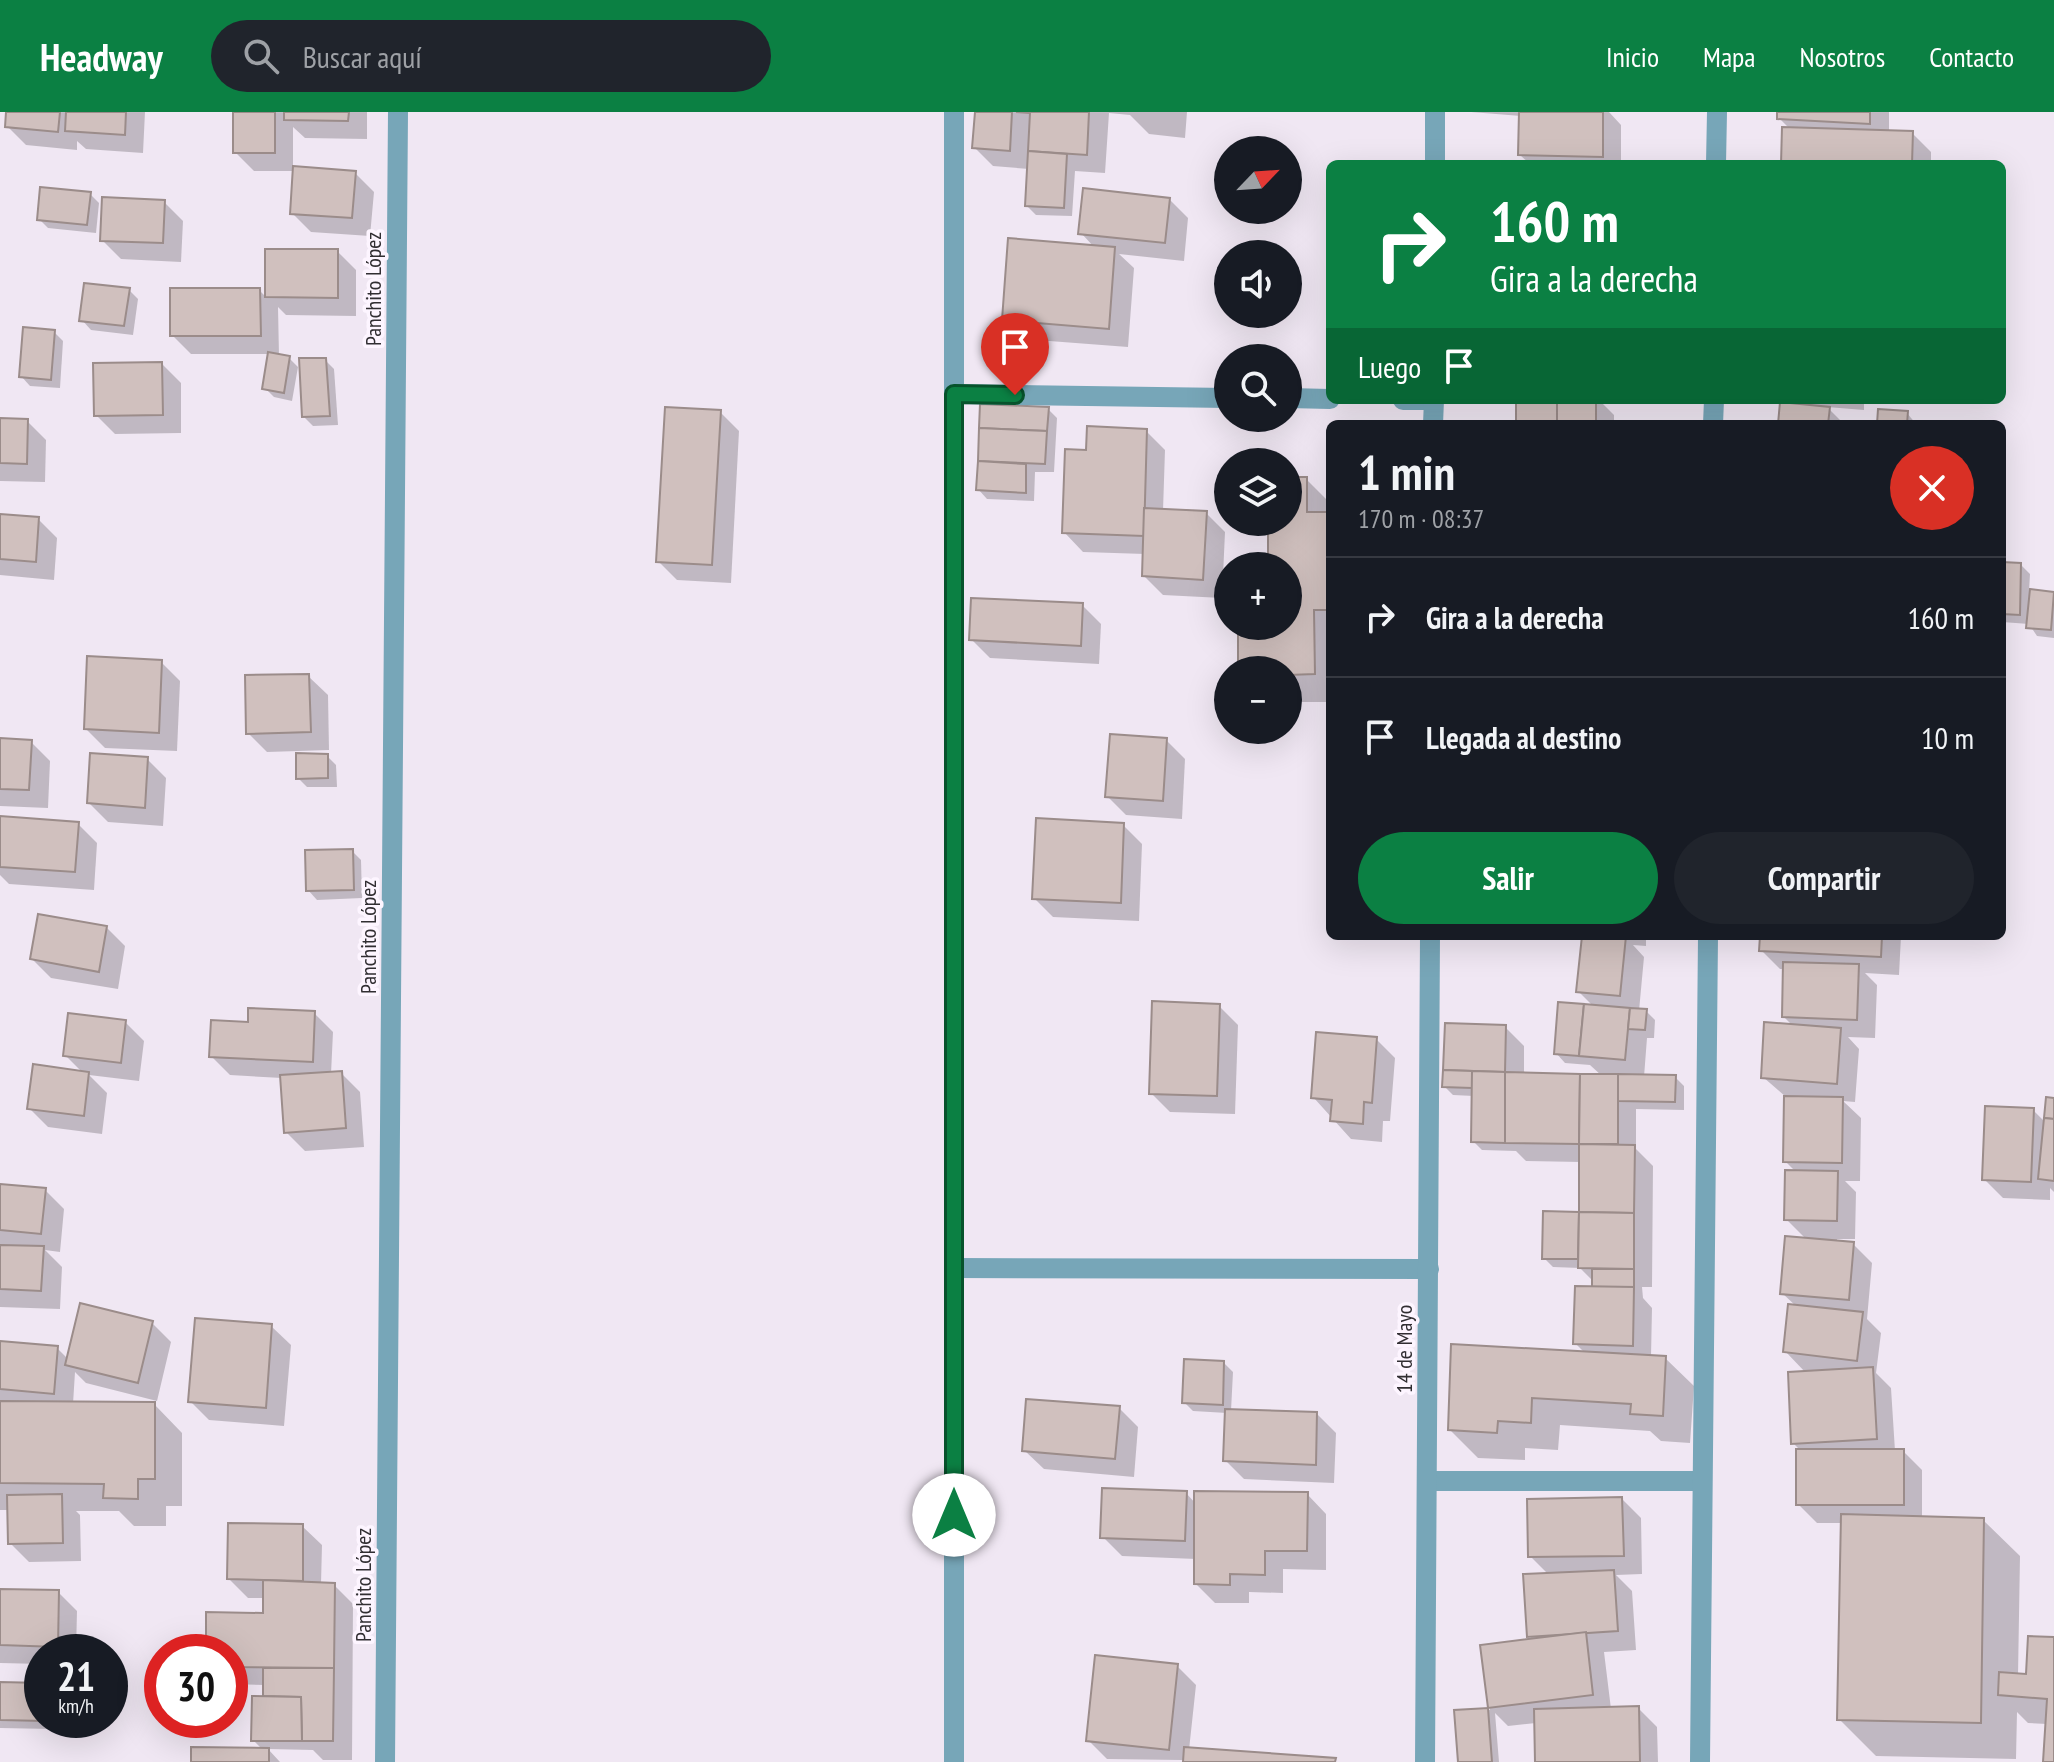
<!DOCTYPE html>
<html lang="es">
<head>
<meta charset="utf-8">
<style>
  :root { --surface:#171b24; --page:#20242c; --text:#f1f3f6; --muted:#9ea1a6; --line:#363941; --accent:#0b8043 }
  body { margin:0; font-family:"PT Sans Narrow",sans-serif; background:var(--page); color:var(--text); height:100vh; display:flex; flex-direction:column; font-size:30px; white-space:nowrap }
  * { box-sizing:border-box; margin:0 }
  p { font-size:26px; color:var(--muted) }
  .icon { flex:none; width:44px; height:44px; fill:none; stroke:currentColor; stroke-width:2; stroke-linecap:round; stroke-linejoin:round }
  .map { position:relative; flex:1; overflow:hidden }
  .details { position:absolute; left:1326px; top:308px; width:680px; height:520px; display:flex; flex-direction:column; background:var(--surface); border-radius:12px; box-shadow:0 8px 32px #0002 }
  .details>* { flex:none }
  .hud { position:absolute; left:1326px; top:48px; width:680px; height:244px; border-radius:12px; box-shadow:0 8px 32px #0002; background:#0b8043; color:#fff; overflow:hidden }
  .needle { width:52px; rotate:65deg }
  .tools { position:absolute; left:1214px; top:24px; display:grid; gap:16px }
  .tools a { display:grid; place-items:center; width:88px; height:88px; border-radius:50%; background:var(--surface); box-shadow:0 8px 32px #0002; font-size:40px }
  .speed { position:absolute; left:24px; top:1522px; display:flex; gap:16px; font-size:40px; font-weight:700; text-align:center }
  .speed>* { display:grid; place-content:center; width:104px; height:104px; border-radius:50%; background:var(--surface); box-shadow:0 8px 32px #0002; line-height:1 }
  .speed small { font-size:20px; font-weight:400 }
  .speed .limit { border:12px solid #d22; background:#fff; color:#111 }
  .pin { position:absolute; display:grid; place-items:center; width:68px; height:68px; color:#fff; margin:-82px -34px; border-radius:50% 50% 50% 0; rotate:-45deg; box-shadow:0 0 8px #0007 }
  .pin .icon { rotate:45deg }
  .me { position:absolute; width:88px; margin:-44px; rotate:0deg; stroke-linejoin:round; filter:drop-shadow(0 0 6px #0008) }
  .turn { display:flex; align-items:center; gap:28px; height:168px; padding:0 32px; font-size:36px }
  .turn .icon { width:104px; height:104px; stroke-width:2.5 }
  .turn b { display:block; font-size:56px; line-height:68px }
  .then { display:flex; align-items:center; height:76px; padding:0 32px; background:#0003; gap:16px; font-size:30px }
  .round { display:grid; place-items:center; flex:none; width:84px; height:84px; border-radius:42px; background:var(--page) }
  .headline { display:flex; align-items:center; justify-content:space-between; height:136px; padding:0 32px }
  h1 { font-size:48px; font-weight:800; line-height:60px }
  .cta { display:flex; gap:16px; margin-top:auto; padding:16px 32px }
  .cta a { flex:1; height:92px; border-radius:48px; background:var(--accent); color:#fff; font-size:32px; font-weight:800; line-height:92px; text-align:center }
  .cta a+a { background:var(--page); color:var(--text) }
  ul { padding:0; list-style:none }
  li { display:flex; align-items:center; gap:24px; height:120px; padding:0 32px; border-top:2px solid var(--line) }
  li div { flex:1 }
  li b { display:block; font-size:30px }
  li em { font-style:normal }
  header { display:flex; align-items:center; gap:48px; box-sizing:border-box; height:112px; padding:0 40px; background:var(--accent); color:#fff }
  header strong { font-size:38px }
  nav { display:flex; gap:44px; margin-inline-start:auto; font-size:28px }
  .search { width:560px; height:72px; background:var(--page); display:flex; align-items:center; gap:20px; box-sizing:border-box; padding:0 28px; border-radius:44px; color:var(--muted); font-size:30px }
  .map>svg:first-child { display:block }
  .shadow { fill:#0003 }
  .building { fill:#d0c0be; stroke:#9b8c8a; stroke-width:2 }
  .lines { fill:none; stroke-linecap:round; stroke-linejoin:round }
  .service { stroke:#77a6b8; stroke-width:20 }
  .minor { stroke:#77a6b8; stroke-width:20 }
  .route-casing { stroke:#07532c; stroke-width:20 }
  .route { stroke:#0b8043; stroke-width:14 }
  .labels { text-anchor:middle; stroke-width:7; stroke-linejoin:round; paint-order:stroke }
  .street-label { font-size:22px; fill:#312e32; stroke:#fdf5ff }
</style>
</head>
<body>
<header>
<strong>Headway</strong>
<div class="search"><svg class="icon" aria-label="search" viewBox="0 0 24 24"><circle cx="10" cy="10" r="6"/><path d="M15 15l6 6"/></svg>Buscar aquí</div>
<nav><a>Inicio</a><a>Mapa</a><a>Nosotros</a><a>Contacto</a></nav>
</header>
<div class="map">
<svg width="2054" height="1650" viewBox="0 0 2054 1650">
  <rect width="100%" height="100%" fill="#f0e7f3"/>
  <g class="shadow">
    <path d="M8,0h137l-2,41 -57,-4 -9,-8v9l-51,-5 -19,-19z"/>
    <path d="M235,0h132v27l-62,-1 -12,-11v41l62,5 19,19 -4,44 -59,-4 -19,-19 3,-42h-41l-19,-19z"/>
    <path d="M977,0h210l-2,26 -36,-4 -19,-19 -21,-2 -4,60 -30,-2 -3,45 -36,-1 -9,-9 2,-37 -36,-3 -19,-19z"/>
    <path d="M1471,0h138l12,13v39h-91l-10,-9 1,-39z"/>
    <path d="M1779,0h110v20l23,1 19,19v12h-148l7,-35 -11,-11z"/>
    <path d="M90,82l9,9 -3,30 -48,-5 -9,-9z"/>
    <path d="M1169,87l19,19 -4,43 -65,-7 15,14 -6,79 -105,-8 -19,-19 91,-72 -14,-15z"/>
    <path d="M164,90l19,19 -2,41 -60,-3 -19,-19z"/>
    <path d="M267,139h70l19,19v46l-70,-1 -8,-8 1,49 10,2 9,9 -6,34 -18,-4 -9,-9 5,-34h-79l-19,-19 87,-45 8,8z"/>
    <path d="M129,178l9,9 -5,36 -42,-5 -9,-10z"/>
    <path d="M54,220l9,9 -3,47 -30,-2 -9,-10z"/>
    <path d="M325,248l9,9 4,56 -25,1 -9,-9z"/>
    <path d="M162,252l19,19v50l-66,1 -19,-19z"/>
    <path d="M1518,288h81l15,15v9h-96z"/>
    <path d="M1796,288h68v10l-37,-3 17,17h-64l22,-18z"/>
    <path d="M982,294l66,3 9,9 -3,54h-19l-1,29 -47,-2 -9,-10z"/>
    <path d="M720,300l19,19 -8,152 -54,-3 -19,-19z"/>
    <path d="M1907,301l9,11h-37z"/>
    <path d="M0,308l27,1 19,19 -1,42 -45,-1z"/>
    <path d="M1146,319l19,19 -2,61 43,2 19,19 -3,66 -59,-3 -19,-19 1,-22 -62,-2 -19,-20 24,-80z"/>
    <path d="M1288,367h18l24,24v199h-42v-32h-48v-44h48v-60h-18v-44h18z"/>
    <path d="M0,404l38,3 19,19 -3,42 -54,-5z"/>
    <path d="M2002,452l19,1 9,9 -1,17 25,3v44l-17,-2 -8,-12 -27,-2z"/>
    <path d="M1082,493l19,19 -2,40 -109,-6 -19,-19z"/>
    <path d="M161,550l19,19 -3,70 -72,-3 -19,-19z"/>
    <path d="M308,564l20,19 1,55 -62,2 -19,-19z"/>
    <path d="M0,628l31,2 19,19 -2,47 -48,-2z"/>
    <path d="M1166,628l19,19 -3,60 -56,-4 -19,-19z"/>
    <path d="M327,644l9,9 1,22h-30l-9,-9z"/>
    <path d="M147,647l19,19 -3,48 -55,-4 -19,-19z"/>
    <path d="M0,706l78,6 19,19 -3,47 -85,-6 -9,-9z"/>
    <path d="M1123,713l19,19 -3,77 -86,-4 -19,-19z"/>
    <path d="M352,739l9,9 1,38 -45,2 -9,-10z"/>
    <path d="M106,815l19,19 -7,43 -67,-11 -19,-19z"/>
    <path d="M1584,824h62v10l-13,-1 11,12 -5,54h7l9,9 -1,18h-7l-3,39h31l9,9v24l-48,-1v40l17,17 -1,121h-10l1,11 9,10 -1,49 14,1 29,28 -4,57 -29,-2 -11,-10 -90,-6 -2,25 -33,-2v12l-47,-2 -28,-28 135,-77 -10,-10 19,-61 -14,-14 -27,-1 -9,-9 1,-44h35l1,-52 -55,-1 -10,-10 -34,-1 -9,-9 1,-45 -21,-1 -9,-9 2,-61 59,2 19,19v29l78,1 -12,-11 -25,-2 -9,-10 38,-46 -16,-16z"/>
    <path d="M1762,824h139l-2,39 -34,-2 12,12 -2,53 -27,-1 11,12 -4,53 -12,-1 18,17 -1,63h-15l11,11 -1,47h-18v3l16,2 19,19 -5,56 14,14 -5,40 15,15 4,63h8l19,19v48l61,2 37,36 -2,120 10,1 26,-38v123h-9l2,-38 -19,-1 -11,-11 -1,47 -140,-3 -37,-37 4,-196h-26l-19,-19 3,-53 -8,-8 13,-70 -21,-22 12,-44 -15,-14 25,-53 -21,-21 10,-47 -11,-11 1,-64 -23,-20 30,-51 -9,-9 1,-48h-5l-19,-19z"/>
    <path d="M1219,894l19,19 -3,89 -65,-2 -19,-19z"/>
    <path d="M314,901l19,19 -2,42 10,-1 19,19 4,55 -59,4 -19,-19 -4,-54 -52,-3 -19,-19 39,-32z"/>
    <path d="M125,910l19,19 -5,40 -50,-6 18,18 -5,41 -54,-7 -19,-19 54,-35 -18,-18z"/>
    <path d="M1376,927l19,19 -5,63h-7l-1,21 -31,-3 -37,-41z"/>
    <path d="M2054,988v92l-4,-4v12l-47,-2 -19,-19 49,-69 13,13z"/>
    <path d="M0,1074l45,4 19,19 -4,43 -15,-2 17,17 -2,42 -60,-2z"/>
    <path d="M152,1211l19,19 -14,59 -71,-18 -11,-11 -2,32h81l28,29v73h-16v20h-32l-15,-15h-43l4,4 1,46 -52,1 -19,-19v-33h-10v-167l57,5 11,11z"/>
    <path d="M271,1214l20,19 -7,81 -75,-6 -19,-19z"/>
    <path d="M1224,1251l9,9 -2,39 86,3 19,19 -2,50 -90,-4 -19,-19 2,-47 -34,-2 -9,-9z"/>
    <path d="M1119,1296l19,19 -4,50 -90,-8 -20,-19z"/>
    <path d="M1186,1381l10,11 111,-10 19,20v56l-43,-1v24l-34,-1v11h-34l-19,-19v-25l-74,-3 -19,-19z"/>
    <path d="M1622,1387l19,19 1,56 -26,1 16,16 4,59 -32,2 7,57 27,-1 19,19 1,35h-121l-1,-39 -28,3 -13,-13 4,49h-39l-4,-50 34,-2 -8,-64 52,-6 -5,-4 20,-61 -19,-19z"/>
    <path d="M302,1414l20,19 -1,39 13,1 19,19 -1,156h-29l-10,-10 -45,-1 12,13h-87l70,-12 -10,-10 12,-55 -35,-1v-32h-22l57,-37v-17h-17l-19,-19z"/>
    <path d="M0,1479l58,1 19,19 -1,41h-34v12l-42,-1z"/>
    <path d="M1177,1554l19,19 -7,65 148,12 -230,-3 -19,-19z"/>
    <path d="M0,1572l42,36h10v9l-52,-1z"/>
  </g>
  <g class="building">
    <path d="M6,0h54l-2,20 -53,-5z"/>
    <path d="M66,0h60l-1,23 -60,-4z"/>
    <rect x="233" y="0" width="42" height="41"/>
    <path d="M284,0h65l-1,9 -64,-1z"/>
    <path d="M975,0h37l-2,39 -38,-3z"/>
    <path d="M1016,0h73l-2,43 -59,-4 2,-38z"/>
    <path d="M1519,0h84v45l-85,-2z"/>
    <path d="M1777,0h93v12l-93,-5z"/>
    <path d="M1782,15l131,4 -1,33h-131z"/>
    <path d="M1028,39l39,3 -3,54 -39,-2z"/>
    <path d="M293,54l63,5 -4,47 -62,-4z"/>
    <path d="M40,75l51,5 -4,33 -50,-5z"/>
    <path d="M1083,76l87,10 -5,45 -87,-9z"/>
    <path d="M102,85l63,3 -2,43 -63,-2z"/>
    <path d="M1008,126l107,9 -6,82 -107,-9z"/>
    <path d="M265,137h73v49l-73,-1z"/>
    <path d="M84,171l46,5 -6,38 -45,-5z"/>
    <path d="M170,176h90l1,48h-91z"/>
    <path d="M23,215l32,3 -4,50 -32,-3z"/>
    <path d="M268,240l22,4 -6,37 -22,-4z"/>
    <path d="M299,246h27l4,58 -28,1z"/>
    <path d="M162,250l1,53 -69,1 -1,-53z"/>
    <rect x="1516" y="288" width="41" height="24"/>
    <rect x="1557" y="288" width="39" height="24"/>
    <path d="M1780,290l50,5 -2,17h-50z"/>
    <path d="M980,292l69,3 -2,24 -68,-3z"/>
    <path d="M665,295l56,3 -9,155 -56,-3z"/>
    <path d="M1878,297l30,2 -1,13h-30z"/>
    <path d="M0,306l28,1 -1,45 -27,-1z"/>
    <path d="M1087,314l60,3 -3,107 -82,-3 3,-84 21,1z"/>
    <path d="M979,316l68,3 -2,33 -67,-3z"/>
    <path d="M978,349l48,3v29l-50,-3z"/>
    <path d="M1288,365h19v35h23v98h-16l1,64 -27,1v-5h-50v-44h50v-60h-20v-44h20z"/>
    <path d="M1144,396l63,3 -4,69 -61,-4z"/>
    <path d="M0,402l39,3 -3,45 -36,-3z"/>
    <path d="M2002,450l19,1 -1,52 -18,-1z"/>
    <path d="M2030,477l24,3 -3,38 -25,-2z"/>
    <path d="M971,486l112,5 -2,43 -112,-6z"/>
    <path d="M87,544l75,4 -3,73 -75,-4z"/>
    <path d="M309,562l2,58 -65,2 -1,-59z"/>
    <path d="M1110,622l57,4 -4,63 -58,-4z"/>
    <path d="M0,626l32,2 -3,50 -29,-1z"/>
    <path d="M90,641l58,4 -3,51 -58,-5z"/>
    <path d="M296,641l32,1v24l-32,1z"/>
    <path d="M0,704l79,6 -4,50 -75,-5z"/>
    <path d="M1036,706l88,5 -3,80 -89,-4z"/>
    <path d="M353,737l1,41 -48,1 -1,-41z"/>
    <path d="M38,802l69,12 -8,46 -69,-13z"/>
    <path d="M1582,824h44l-6,60 -44,-4z"/>
    <path d="M1760,824h122l-1,21 -122,-6z"/>
    <path d="M1783,850l76,2 -2,56 -75,-3z"/>
    <path d="M1152,889l68,3 -3,92 -68,-2z"/>
    <path d="M1558,890l26,2 -5,52 -25,-2z"/>
    <path d="M1584,892l46,4 -5,52 -46,-4z"/>
    <path d="M248,896l67,3 -2,51 -104,-5 2,-37 37,2z"/>
    <path d="M1630,896l17,1 -2,21 -17,-1z"/>
    <path d="M68,901l58,7 -5,43 -58,-7z"/>
    <path d="M1764,910l77,6 -4,56 -76,-6z"/>
    <path d="M1445,911l61,2 -1,47 -62,-2z"/>
    <path d="M1316,920l61,5 -5,66 -8,-1 -1,22 -33,-3 2,-21 -21,-2z"/>
    <path d="M33,952l56,8 -5,44 -57,-7z"/>
    <path d="M1443,958l29,1v17l-30,-1z"/>
    <path d="M342,959l4,57 -62,5 -4,-58z"/>
    <path d="M1472,959l33,1v71l-34,-1z"/>
    <path d="M1505,960l75,2 -1,70 -74,-1z"/>
    <path d="M1580,962h38v70h-39z"/>
    <path d="M1618,962l58,1 -1,27 -57,-1z"/>
    <path d="M1784,984l59,1 -1,66 -59,-1z"/>
    <path d="M2046,985l8,1v21l-10,-1z"/>
    <path d="M1985,994l49,2 -3,74 -49,-2z"/>
    <path d="M2044,1006l10,1v62l-16,-2z"/>
    <path d="M1579,1032l56,1 -1,68 -55,-1z"/>
    <path d="M1785,1058l53,1 -1,50 -53,-1z"/>
    <path d="M0,1072l46,4 -5,46 -41,-4z"/>
    <path d="M1543,1099l36,1 -1,47h-36z"/>
    <path d="M1579,1100l55,1v56l-56,-1z"/>
    <path d="M1785,1124l69,6 -5,58 -69,-6z"/>
    <path d="M0,1133l44,1 -3,45 -41,-2z"/>
    <rect x="1592" y="1157" width="42" height="18"/>
    <path d="M1575,1174l59,1 -1,59 -60,-2z"/>
    <path d="M80,1191l73,18 -15,62 -73,-18z"/>
    <path d="M1788,1192l75,8 -6,49 -74,-9z"/>
    <path d="M195,1206l77,6 -6,84 -78,-6z"/>
    <path d="M0,1229l58,5 -4,48 -54,-5z"/>
    <path d="M1451,1232l215,12 -3,60 -33,-2 1,-10 -99,-6 -1,25 -33,-2 -1,12 -49,-3z"/>
    <path d="M1184,1247l40,2 -1,44 -41,-2z"/>
    <path d="M1873,1255l4,72 -86,5 -3,-72z"/>
    <path d="M1026,1287l94,7 -5,53 -93,-8z"/>
    <path d="M0,1289l155,1v77h-17v20l-35,-1 1,-14 -104,-1z"/>
    <path d="M1225,1297l92,3 -1,53 -93,-4z"/>
    <rect x="1796" y="1337" width="108" height="56"/>
    <path d="M1102,1376l85,3 -2,50 -85,-3z"/>
    <path d="M1194,1379l114,1 -1,59h-42v24l-35,-1v11l-36,-1z"/>
    <path d="M62,1382l1,49 -55,1 -1,-49z"/>
    <path d="M1622,1385l2,59 -96,1 -1,-58z"/>
    <path d="M1841,1402l143,4 -3,205 -144,-3z"/>
    <path d="M228,1411l75,1v57l-76,-2z"/>
    <path d="M1614,1458l4,61 -91,6 -4,-63z"/>
    <path d="M263,1468l72,3 -1,85 -104,-1v-15h-24v-40l57,1z"/>
    <path d="M0,1477l59,1 -1,57 -58,-2z"/>
    <path d="M1586,1520l7,63 -105,13 -8,-63z"/>
    <path d="M2028,1524l26,1v125h-11l4,-63 -49,-4 1,-23 27,2z"/>
    <path d="M1095,1543l83,9 -9,86 -83,-9z"/>
    <path d="M263,1556h71l-1,73h-31l-1,-44 -38,-1z"/>
    <path d="M0,1570l42,1 2,38 -44,-1z"/>
    <path d="M252,1584l49,1 1,44h-51z"/>
    <path d="M1639,1594l1,56h-105l-1,-53z"/>
    <path d="M1488,1596l4,54h-34l-4,-52z"/>
    <path d="M191,1635l78,1v14h-78z"/>
    <path d="M1184,1635l152,11 -1,4h-152z"/>
  </g>
  <g class="lines">
    <g class="service">
      <path d="M954,282l274,4"/>
      <path d="M1288,286l42,1"/>
      <path d="M1403,288h31"/>
      <path d="M954,1156l475,1"/>
    </g>
    <g class="minor">
      <path d="M1435,52v-52"/>
      <path d="M1716,52l1,-52"/>
      <path d="M1433,312l1,-24"/>
      <path d="M1713,312l1,-24"/>
      <path d="M1427,1369h275"/>
      <path d="M385,1650l13,-1650"/>
      <path d="M954,1650v-1650"/>
      <path d="M1425,1650l5,-826"/>
      <path d="M1700,1650l8,-826"/>
    </g>
  </g>
  <g class="lines">
    <defs>
      <path id="route" d="M954,1403v-1121l61,1"/>
    </defs>
    <use href="#route" class="route-casing"/>
    <use href="#route" class="route"/>
  </g>
  <g class="labels">
    <g class="street-label">
      <text transform="translate(373 177) rotate(-90)" y="8">Panchito López</text>
      <text transform="translate(368 825) rotate(-90)" y="8">Panchito López</text>
      <text transform="translate(1404 1237) rotate(-90)" y="8">14 de Mayo</text>
      <text transform="translate(363 1473) rotate(-90)" y="8">Panchito López</text>
    </g>
  </g>
</svg>
<div class="tools">
<a><svg class="needle" viewBox="-14 -14 28 28"><path d="M0-13l5 13h-10z" fill="#e53935"/><path d="M0 13l5-13h-10z" fill="#9ea1a6"/></svg></a>
<a><svg class="icon" aria-label="sound" viewBox="0 0 24 24"><path d="M4 9h4l5-4v14l-5-4H4zM17 9q2 3 0 6"/></svg></a>
<a><svg class="icon" aria-label="search" viewBox="0 0 24 24"><circle cx="10" cy="10" r="6"/><path d="M15 15l6 6"/></svg></a>
<a><svg class="icon" aria-label="layers" viewBox="0 0 24 24"><path d="M12 4l9 5-9 5-9-5zM3 14l9 5 9-5"/></svg></a>
<a>+</a>
<a>−</a>
</div>
<div class="speed"><div>21<small>km/h</small></div><div class="limit">30</div></div>
<div class="pin" style="left:1015px;top:283px;background:#d93025"><svg class="icon" aria-label="arrive" viewBox="0 0 24 24"><path d="M6 21V4h12l-3 4 3 4H6"/></svg></div>
<svg class="me" style="left:954px;top:1403px" viewBox="-20 -20 40 40"><circle r="19" fill="#fff"/><path d="M0-13L10 11 0 6-10 11z" fill="#0b8043"/></svg>
<div class="hud">
<div class="turn"><svg class="icon" aria-label="right" viewBox="0 0 24 24"><path d="M7 20v-9h11M14 6l5 5-5 5"/></svg><div><b>160 m</b>Gira a la derecha</div></div>
<div class="then">Luego<svg class="icon" aria-label="arrive" viewBox="0 0 24 24"><path d="M6 21V4h12l-3 4 3 4H6"/></svg></div>
</div>
<section class="details">
<div class="headline"><div><h1>1 min</h1><p>170 m · 08:37</p></div><a class="round" style="background:#d93025;color:#fff"><svg class="icon" aria-label="close" viewBox="0 0 24 24"><path d="M6 6l12 12M18 6L6 18"/></svg></a></div>
<ul>
<li><svg class="icon" aria-label="right" viewBox="0 0 24 24"><path d="M7 20v-9h11M14 6l5 5-5 5"/></svg><div><b>Gira a la derecha</b></div><em>160 m</em></li>
<li><svg class="icon" aria-label="arrive" viewBox="0 0 24 24"><path d="M6 21V4h12l-3 4 3 4H6"/></svg><div><b>Llegada al destino</b></div><em>10 m</em></li>
</ul>
<div class="cta"><a>Salir</a><a>Compartir</a></div>
</section>
</div>
</body>
</html>
